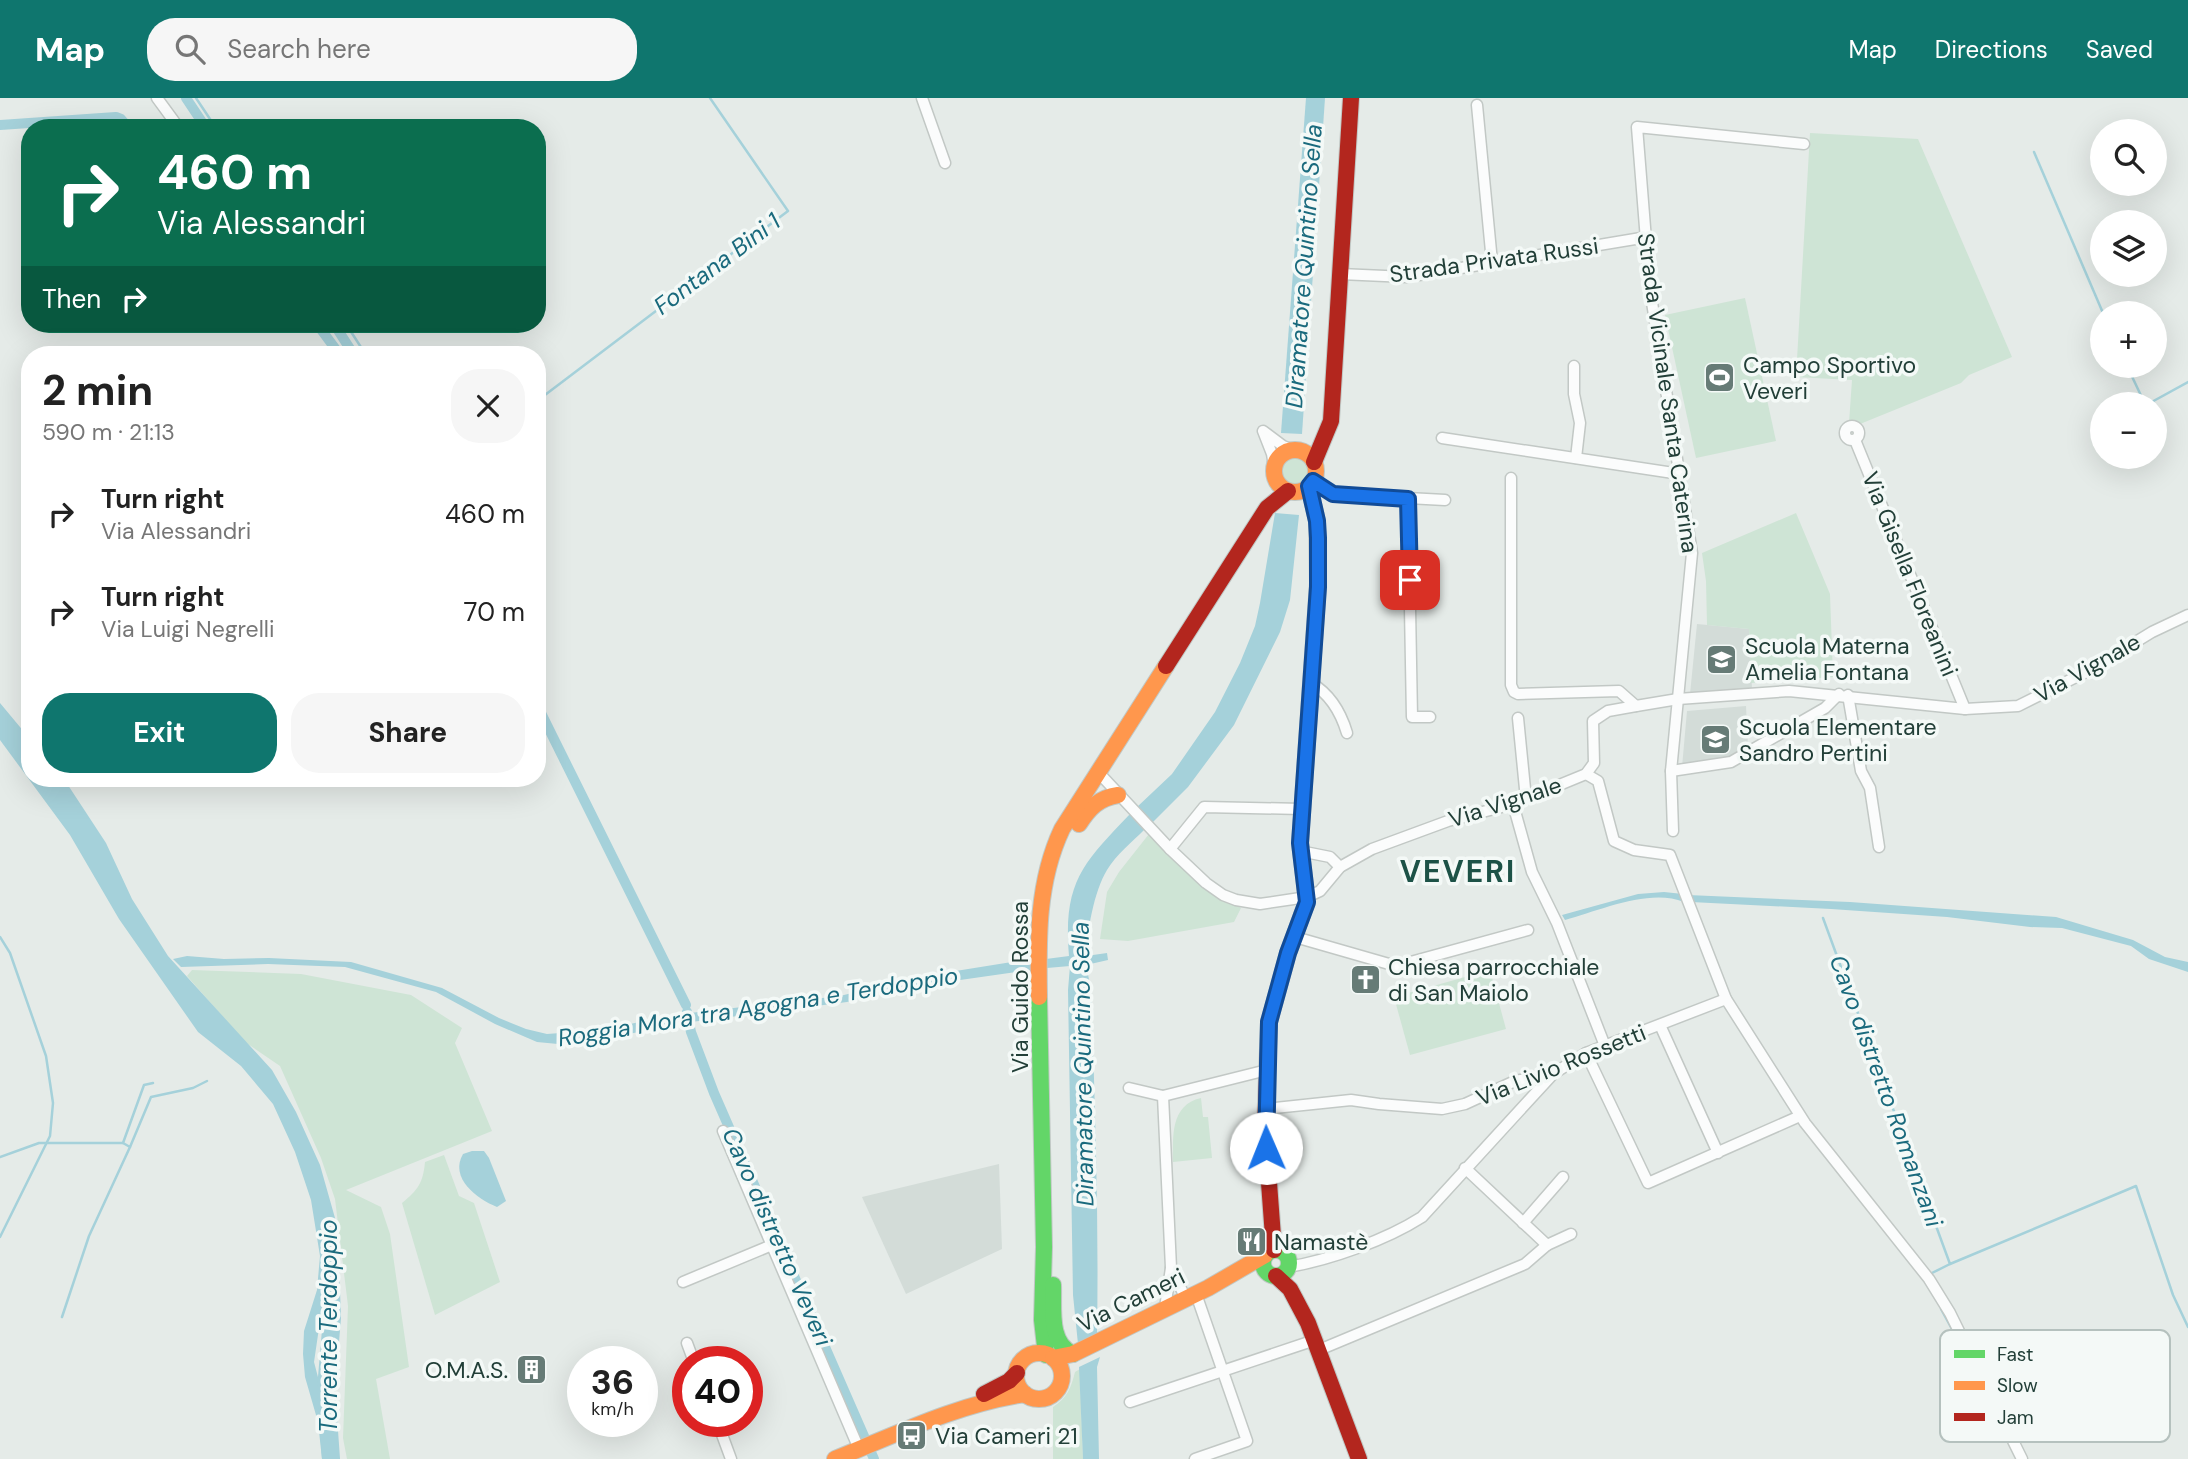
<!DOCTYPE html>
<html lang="en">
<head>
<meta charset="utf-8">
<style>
  :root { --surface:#fff; --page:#f6f6f6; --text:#222; --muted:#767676; --accent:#0f766e }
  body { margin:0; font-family:"DM Sans",sans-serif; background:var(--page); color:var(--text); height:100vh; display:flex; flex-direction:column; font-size:26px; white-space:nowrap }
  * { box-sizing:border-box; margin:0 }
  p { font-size:23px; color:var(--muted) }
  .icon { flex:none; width:38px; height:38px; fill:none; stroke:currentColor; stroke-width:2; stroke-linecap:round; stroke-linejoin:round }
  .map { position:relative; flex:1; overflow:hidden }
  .details { position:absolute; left:21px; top:248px; width:525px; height:441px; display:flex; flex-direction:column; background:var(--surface); border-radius:28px; box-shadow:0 7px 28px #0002 }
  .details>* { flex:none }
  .top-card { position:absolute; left:21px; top:21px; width:525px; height:214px; border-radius:28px; box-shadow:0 7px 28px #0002; background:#0b6e4f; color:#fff; overflow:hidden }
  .buttons { position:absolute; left:2090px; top:21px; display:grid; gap:14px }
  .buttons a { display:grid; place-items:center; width:77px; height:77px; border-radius:50%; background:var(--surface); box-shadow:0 7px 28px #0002; font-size:35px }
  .speed { position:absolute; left:567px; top:1248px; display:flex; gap:14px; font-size:35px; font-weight:700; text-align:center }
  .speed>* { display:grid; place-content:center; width:91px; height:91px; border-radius:50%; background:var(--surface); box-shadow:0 7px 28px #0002; line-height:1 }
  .speed small { font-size:18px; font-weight:400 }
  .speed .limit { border:10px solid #d22; background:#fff; color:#111 }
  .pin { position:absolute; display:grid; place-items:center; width:60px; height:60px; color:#fff; margin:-30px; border-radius:14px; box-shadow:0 4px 10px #0006 }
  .me { position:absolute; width:77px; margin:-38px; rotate:359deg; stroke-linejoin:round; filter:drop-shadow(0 0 5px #0008) }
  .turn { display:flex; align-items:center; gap:24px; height:147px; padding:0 21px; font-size:32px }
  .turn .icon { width:91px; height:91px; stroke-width:2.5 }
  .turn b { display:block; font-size:49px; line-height:60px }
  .then { display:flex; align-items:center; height:66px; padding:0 21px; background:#0003; gap:14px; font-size:26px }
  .round { display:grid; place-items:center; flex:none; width:74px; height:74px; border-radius:28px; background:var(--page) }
  .overview { display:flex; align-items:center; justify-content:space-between; height:119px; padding:0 21px }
  h1 { font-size:42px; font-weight:700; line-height:52px }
  .primary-button { display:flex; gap:14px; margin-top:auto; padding:14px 21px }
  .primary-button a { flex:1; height:80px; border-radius:28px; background:var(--accent); color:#fff; font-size:28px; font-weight:700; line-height:80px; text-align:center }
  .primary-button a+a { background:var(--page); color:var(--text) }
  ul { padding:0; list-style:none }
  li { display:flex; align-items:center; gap:21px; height:98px; padding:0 21px }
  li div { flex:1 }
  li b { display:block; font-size:26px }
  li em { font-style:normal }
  header { display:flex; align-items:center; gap:42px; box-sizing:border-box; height:98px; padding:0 35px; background:var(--accent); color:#fff }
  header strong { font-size:33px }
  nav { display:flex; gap:38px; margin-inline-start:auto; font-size:24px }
  .search { width:490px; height:63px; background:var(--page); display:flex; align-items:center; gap:18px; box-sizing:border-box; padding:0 24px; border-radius:28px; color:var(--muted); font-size:26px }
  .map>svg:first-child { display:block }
  .built { fill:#d3dcd8 }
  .green { fill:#cee4d5 }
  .water { fill:#a5d1da }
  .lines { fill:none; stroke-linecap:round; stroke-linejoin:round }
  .stream { stroke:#a5d1da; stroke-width:2.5 }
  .canal { stroke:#a5d1da; stroke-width:10 }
  .river { stroke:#a5d1da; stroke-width:18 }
  .street-casing { stroke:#c2c8c5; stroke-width:13 }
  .fast-casing { stroke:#c1c8c5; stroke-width:18 }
  .slow-casing { stroke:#c1c8c5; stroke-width:18 }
  .jam-casing { stroke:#c1c8c5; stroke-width:18 }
  .street { stroke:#fbfcfc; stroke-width:10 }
  .fast { stroke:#63d668; stroke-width:16 }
  .slow { stroke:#ff974d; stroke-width:16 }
  .jam { stroke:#b3261e; stroke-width:16 }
  .route-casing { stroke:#114b97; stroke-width:18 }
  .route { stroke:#1a73e8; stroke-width:12 }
  .labels { text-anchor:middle; stroke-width:7; stroke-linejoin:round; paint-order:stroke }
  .street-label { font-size:23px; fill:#223f38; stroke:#f4f9f7 }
  .poi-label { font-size:23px; fill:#223f38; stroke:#f4f9f7; text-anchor:start }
  .water-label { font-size:24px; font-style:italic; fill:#1a6a7d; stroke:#f4f9f7 }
  .district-label { font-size:30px; font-weight:bold; letter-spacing:2px; fill:#1d5247; stroke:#f4f9f7 }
  .key { fill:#f4f9f7; stroke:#b5c1be; stroke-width:2 }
  .key-label { font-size:19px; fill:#223f38 }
</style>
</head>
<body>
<header>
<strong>Map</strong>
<div class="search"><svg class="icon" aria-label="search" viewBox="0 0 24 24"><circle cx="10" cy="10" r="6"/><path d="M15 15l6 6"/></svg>Search here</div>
<nav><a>Map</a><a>Directions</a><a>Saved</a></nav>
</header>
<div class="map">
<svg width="2188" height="1361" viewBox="0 0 2188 1361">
  <rect width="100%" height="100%" fill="#e5ebe8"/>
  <g class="built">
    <path d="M1697,526l52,5 3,60 -62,5z"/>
    <path d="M1746,608l2,41 -19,11 -47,9 5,-56z"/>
    <path d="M999,1066l3,85 -96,45 -44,-97z"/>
  </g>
  <g class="green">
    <path d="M1810,35l108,6 94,218 -43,18 -8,8 -101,41 -11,-1 3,-43 -56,-3z"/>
    <path d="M1745,200l31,143 -80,17 -31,-143z"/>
    <circle cx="1295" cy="372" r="14"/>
    <path d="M1796,415l34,81 3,83 -82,6 -2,-54 -42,-4 -1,-44 -4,-28z"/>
    <path d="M1149,736l53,51 39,23 -7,14 -106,19 -28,-2 7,-47 12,-20z"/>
    <path d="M192,872l109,4 110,21 51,33 -7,15 37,88 -146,59 35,17 9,27 19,133 -33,12 14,80h-43l-4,-21 5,-132 -13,-107 -14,-41 -41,-92 -35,-24 -58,-66z"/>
    <path d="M1490,872l16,59 -96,26 -16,-58z"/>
    <path d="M1201,1000l2,19h5l4,41 -39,4c0,-25 -3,-57 28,-64z"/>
    <path d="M444,1057l15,41 15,7 26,79 -65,33 -33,-112c16,-13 21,-20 23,-41z"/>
    <path d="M1080,1271l3,90h-30v-52c14,-9 18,-19 22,-35z"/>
  </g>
  <g class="water">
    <path d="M1306,0h19l-23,336 -21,-1z"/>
    <path d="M1275,415l24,2 -9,85 -10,32 -46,93 -46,62 -37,37 -15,-16 36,-34 43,-62 25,-49 15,-37 5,-23z"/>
    <path d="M0,605l30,36v40h34l42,64 26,56 36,57 104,114 24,42 24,53 15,53 2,28 -1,22 -17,60 -5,34 10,38 10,59h-12l-4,-37 -13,-45 -2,-23 1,-23 13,-41 3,-34 -9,-56 -16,-48 -22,-48 -32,-38 -43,-34 -79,-113 -49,-84 -70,-95z"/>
    <path d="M1130,716l15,15c-13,13 -29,26 -38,41 -13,21 -20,62 -21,86l21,-3 1,7 -22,5 5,24c4,115 8,230 6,346l-19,9 -5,-49 -5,-305 2,-24 -23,2 -1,-9 23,-3c-6,-73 13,-92 61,-142z"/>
    <path d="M1664,794l19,2 1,8c-35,-14 -85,9 -119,18l-3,-5 76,-21z"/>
    <path d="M1688,797l162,7 206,15 77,23 32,17 23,5v10l-39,-13 -18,-13 -69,-18 -32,-1 -83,-10 -116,-8 -140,-7z"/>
    <path d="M187,858l37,3 45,-1 82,4 91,26 57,30 27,11 21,5 54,-4 82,-17 3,10 -89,17 -39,4 -21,-2 -42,-18 -59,-32 -91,-25 -77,-3 -87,3 -8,-8z"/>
    <path d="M1030,861l1,11 -141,20 -43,12 -156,20 -1,-9 150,-17 72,-18z"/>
    <path d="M472,1053h12l5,7 17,43 -9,6c-20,-8 -48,-29 -34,-53z"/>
    <path d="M1100,1259l-3,10 2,92h-16l-4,-92z"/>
  </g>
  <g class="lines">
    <g class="stream">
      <path d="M196,0l20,30"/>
      <path d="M2034,54l69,161"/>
      <path d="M346,226l20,31"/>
      <path d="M2127,268l18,38"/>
      <path d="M537,303l251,-190 -78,-113"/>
      <path d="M2148,306l40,-22"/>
      <path d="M1823,820l127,346 186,-78 37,109 15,32"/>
      <path d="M0,839l10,16 36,103 7,47 -3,33 -50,101"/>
      <path d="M123,1045l21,-58 9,-2"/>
      <path d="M0,1059l39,-14h84l7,4 21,-50 42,-9 14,-7"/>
      <path d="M1928,1177l22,-11"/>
      <path d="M1941,1211l12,22"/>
      <path d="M62,1219l27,-81 41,-89"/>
    </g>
    <g class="canal">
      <path d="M186,0l20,30"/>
      <path d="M0,27l116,-8 5,2 8,9"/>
      <path d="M317,226l23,31"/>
      <path d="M334,226l20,31"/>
      <path d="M537,607l149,300"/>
      <path d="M687,914l4,20 23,61 160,366"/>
    </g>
    <path class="river" d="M330,1165l2,55 -6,71 5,70"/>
    <defs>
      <g id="street">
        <path d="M157,0l22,30"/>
        <path d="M922,0l23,65"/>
        <path d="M1477,7l15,157"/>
        <path d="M1340,176l67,3 240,-40"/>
        <path d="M1574,268v28l6,29 -4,35"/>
        <circle cx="1852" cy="335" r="7"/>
        <path d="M1442,340l238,36"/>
        <path d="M1855,342l110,269"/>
        <path d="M1274,368l-2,-12 -9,-23 20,15 10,4"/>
        <path d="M1511,380v207l3,7 4,2 101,-3 17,15"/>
        <path d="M1313,383l20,13 112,6"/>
        <path d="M1408,401l4,218h18"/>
        <path d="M1311,585c19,11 30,30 36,50"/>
        <path d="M1848,597l13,76 9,17 9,59"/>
        <path d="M1518,620l8,81"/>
        <path d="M1671,673l60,-9 94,-54 14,-14"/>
        <path d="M1098,674l72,77 36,34 17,12 13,5 24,4 47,-7 13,-6 20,-24 32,-18 76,-28 65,-17 73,-30 8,-11 -1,-42 15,-10 28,-5 42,-7 111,-8 176,18 53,-3 72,-36 62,-38 36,-17"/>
        <path d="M1586,676l12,7 16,60 20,9 36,5 56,144 79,124 124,156 21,34 72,146"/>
        <path d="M1513,706l19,68 25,51 48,123"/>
        <path d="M1673,733l-2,-60 21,-218 -42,-263 -13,-163 167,17"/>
        <path d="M1170,751l34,-42 98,2"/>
        <path d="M1300,753l30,6 10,10"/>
        <path d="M1295,839l101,29 132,-36"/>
        <path d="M1660,927l58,128"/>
        <path d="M1586,955l62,130 152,-67"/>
        <path d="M1129,990l34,8 104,-26"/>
        <path d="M1163,998l8,172 -6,40"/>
        <path d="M1265,1011l86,-9 28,4 63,5 23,-5 50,-23 38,-7 33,-21 140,-54"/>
        <path d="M723,1033l136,318"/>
        <path d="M1465,1070l82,77"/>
        <path d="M1523,1125l40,-46"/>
        <path d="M1288,1169c42,-7 98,-27 134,-50l131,-143"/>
        <path d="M1171,1170l15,31"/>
        <path d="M683,1184l89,-37"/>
        <path d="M687,1245l7,19"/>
        <path d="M1319,1252l206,-86 22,-19 24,-11"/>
        <path d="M1130,1304l185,-62"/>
        <path d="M717,1323l14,38"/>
        <path d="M1195,1361l52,-18 -51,-147"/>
      </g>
      <g id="fast">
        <path d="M1302,817l5,-13 -7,-59 18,-260"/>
        <path d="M1039,899l5,250 -2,73 4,35"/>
        <circle cx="1276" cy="1165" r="13"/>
        <path d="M1053,1187c1,23 -5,58 20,69"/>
      </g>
      <g id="slow">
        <circle cx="1295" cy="373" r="21"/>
        <path d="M1309,388l8,35 1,62"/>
        <path d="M1079,726c10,-16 20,-26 39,-29"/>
        <path d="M1039,899c-1,-58 -2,-115 23,-168l104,-163"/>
        <circle cx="1039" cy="1278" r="23"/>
        <path d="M1053,1260l20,-4 135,-66 57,-33"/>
        <path d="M835,1361c62,-25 123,-55 190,-65"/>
      </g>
      <g id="jam">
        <path d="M1314,364l17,-41 20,-323"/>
        <path d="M1166,568l101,-158 21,-17"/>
        <path d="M1274,1152l-9,-121 4,-107 19,-69 14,-38"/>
        <path d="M1276,1178l14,13 18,34 51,136"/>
        <path d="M984,1296l25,-13 8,-8"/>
      </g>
    </defs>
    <use href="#street" class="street-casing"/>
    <use href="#fast" class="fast-casing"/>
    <use href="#slow" class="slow-casing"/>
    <use href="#jam" class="jam-casing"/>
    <use href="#street" class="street"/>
    <use href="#fast" class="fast"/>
    <use href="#slow" class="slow"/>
    <use href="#jam" class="jam"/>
  </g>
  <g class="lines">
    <defs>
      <path id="route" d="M1266,1050l3,-126 19,-69 19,-51 -7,-59 18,-256v-49l-1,-17 -8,-35 4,-5 20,13 75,5 2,81"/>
    </defs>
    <use href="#route" class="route-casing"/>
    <use href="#route" class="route"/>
  </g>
  <defs>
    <symbol id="stadium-square" viewBox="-11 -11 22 22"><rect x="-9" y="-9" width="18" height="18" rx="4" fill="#667b76" stroke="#f4f9f7"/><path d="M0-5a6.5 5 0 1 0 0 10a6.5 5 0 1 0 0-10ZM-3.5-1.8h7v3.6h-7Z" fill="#fff"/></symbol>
    <symbol id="school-square" viewBox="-11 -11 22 22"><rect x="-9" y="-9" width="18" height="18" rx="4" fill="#667b76" stroke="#f4f9f7"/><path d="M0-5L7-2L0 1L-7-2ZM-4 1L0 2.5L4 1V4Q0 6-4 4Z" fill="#fff"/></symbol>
    <symbol id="church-square" viewBox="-11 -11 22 22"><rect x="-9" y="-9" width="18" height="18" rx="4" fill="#667b76" stroke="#f4f9f7"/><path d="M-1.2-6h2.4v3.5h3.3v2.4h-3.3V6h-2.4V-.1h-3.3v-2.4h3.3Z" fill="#fff"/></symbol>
    <symbol id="restaurant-square" viewBox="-11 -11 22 22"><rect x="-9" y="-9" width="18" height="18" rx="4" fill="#667b76" stroke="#f4f9f7"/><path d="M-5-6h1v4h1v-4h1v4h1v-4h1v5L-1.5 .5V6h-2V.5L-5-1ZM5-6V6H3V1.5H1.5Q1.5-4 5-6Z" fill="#fff"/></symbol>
    <symbol id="building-square" viewBox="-11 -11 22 22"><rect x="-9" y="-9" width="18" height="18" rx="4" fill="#667b76" stroke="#f4f9f7"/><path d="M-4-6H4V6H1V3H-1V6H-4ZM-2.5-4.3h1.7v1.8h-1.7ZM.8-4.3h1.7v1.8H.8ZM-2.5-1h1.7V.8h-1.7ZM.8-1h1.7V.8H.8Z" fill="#fff"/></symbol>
    <symbol id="bus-square" viewBox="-11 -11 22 22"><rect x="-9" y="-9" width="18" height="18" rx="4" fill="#667b76" stroke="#f4f9f7"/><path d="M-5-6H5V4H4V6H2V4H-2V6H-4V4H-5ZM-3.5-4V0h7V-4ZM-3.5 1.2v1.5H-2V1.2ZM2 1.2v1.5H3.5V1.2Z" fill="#fff"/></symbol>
  </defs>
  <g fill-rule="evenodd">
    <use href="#stadium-square" x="1702" y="262" width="35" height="35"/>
    <use href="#school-square" x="1704" y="544" width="35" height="35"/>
    <use href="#school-square" x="1698" y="624" width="35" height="35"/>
    <use href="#church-square" x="1348" y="864" width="35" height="35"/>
    <use href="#restaurant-square" x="1234" y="1126" width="35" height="35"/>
    <use href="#building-square" x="514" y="1254" width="35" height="35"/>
    <use href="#bus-square" x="894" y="1320" width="35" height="35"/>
  </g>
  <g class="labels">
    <g class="street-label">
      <text transform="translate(1494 162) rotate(-8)" y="8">Strada Privata Russi</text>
      <text transform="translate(1668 295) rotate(82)" y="8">Strada Vicinale Santa Caterina</text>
      <text transform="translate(1910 476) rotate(68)" y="8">Via Gisella Floreanini</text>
      <text transform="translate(2087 570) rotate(-29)" y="8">Via Vignale</text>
      <text transform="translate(1505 704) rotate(-18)" y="8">Via Vignale</text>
      <text transform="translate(1020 889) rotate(-90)" y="8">Via Guido Rossa</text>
      <text transform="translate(1561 967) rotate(-22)" y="8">Via Livio Rossetti</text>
      <text transform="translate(1131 1202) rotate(-26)" y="8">Via Cameri</text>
    </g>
    <g class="poi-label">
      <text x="1743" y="275">Campo Sportivo<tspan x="1743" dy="26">Veveri</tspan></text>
      <text x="1745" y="556">Scuola Materna<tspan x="1745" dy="26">Amelia Fontana</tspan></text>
      <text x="1739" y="637">Scuola Elementare<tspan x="1739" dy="26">Sandro Pertini</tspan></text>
      <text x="1388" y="877">Chiesa parrocchiale<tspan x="1388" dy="26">di San Maiolo</tspan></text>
      <text x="1274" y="1152">Namastè</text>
      <text x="508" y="1280" text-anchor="end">O.M.A.S.</text>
      <text x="935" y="1346">Via Cameri 21</text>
    </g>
    <g class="water-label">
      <text transform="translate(717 166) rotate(-37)" y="8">Fontana Bini 1</text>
      <text transform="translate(1304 168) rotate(-86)" y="8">Diramatore Quintino Sella</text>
      <text transform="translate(758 909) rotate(-9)" y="8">Roggia Mora tra Agogna e Terdoppio</text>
      <text transform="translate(1083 966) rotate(-91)" y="8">Diramatore Quintino Sella</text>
      <text transform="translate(1886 993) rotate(70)" y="8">Cavo distretto Romanzani</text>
      <text transform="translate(777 1139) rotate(66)" y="8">Cavo distretto Veveri</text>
      <text transform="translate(329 1228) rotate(-90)" y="8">Torrente Terdoppio</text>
    </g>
    <g class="district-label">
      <text x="1458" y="784">VEVERI</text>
    </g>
  </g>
  <rect x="1940" y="1232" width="230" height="112" rx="10" class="key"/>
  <rect x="1954" y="1252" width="31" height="8" fill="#63d668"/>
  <rect x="1954" y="1283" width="31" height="9" fill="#ff974d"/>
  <rect x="1954" y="1315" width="31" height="8" fill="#b3261e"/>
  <g class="key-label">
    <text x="1997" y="1263">Fast</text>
    <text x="1997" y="1294">Slow</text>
    <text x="1997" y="1326">Jam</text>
  </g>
</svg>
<div class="buttons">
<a><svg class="icon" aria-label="search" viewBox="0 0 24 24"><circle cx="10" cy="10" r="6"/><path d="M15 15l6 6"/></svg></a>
<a><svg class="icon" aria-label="layers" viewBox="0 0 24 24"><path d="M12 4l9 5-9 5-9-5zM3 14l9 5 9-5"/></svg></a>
<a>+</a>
<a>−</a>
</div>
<div class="speed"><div>36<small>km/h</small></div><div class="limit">40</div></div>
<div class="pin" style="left:1410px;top:482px;background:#d93025"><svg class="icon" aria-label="arrive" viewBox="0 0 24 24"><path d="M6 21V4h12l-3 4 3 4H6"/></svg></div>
<svg class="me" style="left:1266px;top:1050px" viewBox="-20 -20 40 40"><circle r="19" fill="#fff"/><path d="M0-13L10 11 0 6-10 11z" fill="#1a73e8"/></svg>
<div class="top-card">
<div class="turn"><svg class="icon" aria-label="right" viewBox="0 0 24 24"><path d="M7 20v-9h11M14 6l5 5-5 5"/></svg><div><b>460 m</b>Via Alessandri</div></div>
<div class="then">Then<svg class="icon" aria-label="right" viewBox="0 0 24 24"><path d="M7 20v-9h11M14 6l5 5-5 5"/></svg></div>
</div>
<section class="details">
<div class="overview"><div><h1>2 min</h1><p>590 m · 21:13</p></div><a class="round"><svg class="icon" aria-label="close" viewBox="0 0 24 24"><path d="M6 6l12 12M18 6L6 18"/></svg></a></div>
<ul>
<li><svg class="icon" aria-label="right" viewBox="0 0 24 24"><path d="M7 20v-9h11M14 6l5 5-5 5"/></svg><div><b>Turn right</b><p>Via Alessandri</p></div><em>460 m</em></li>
<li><svg class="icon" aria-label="right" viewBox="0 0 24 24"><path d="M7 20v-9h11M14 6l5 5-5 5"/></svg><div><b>Turn right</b><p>Via Luigi Negrelli</p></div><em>70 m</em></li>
</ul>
<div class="primary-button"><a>Exit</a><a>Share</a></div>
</section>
</div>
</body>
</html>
